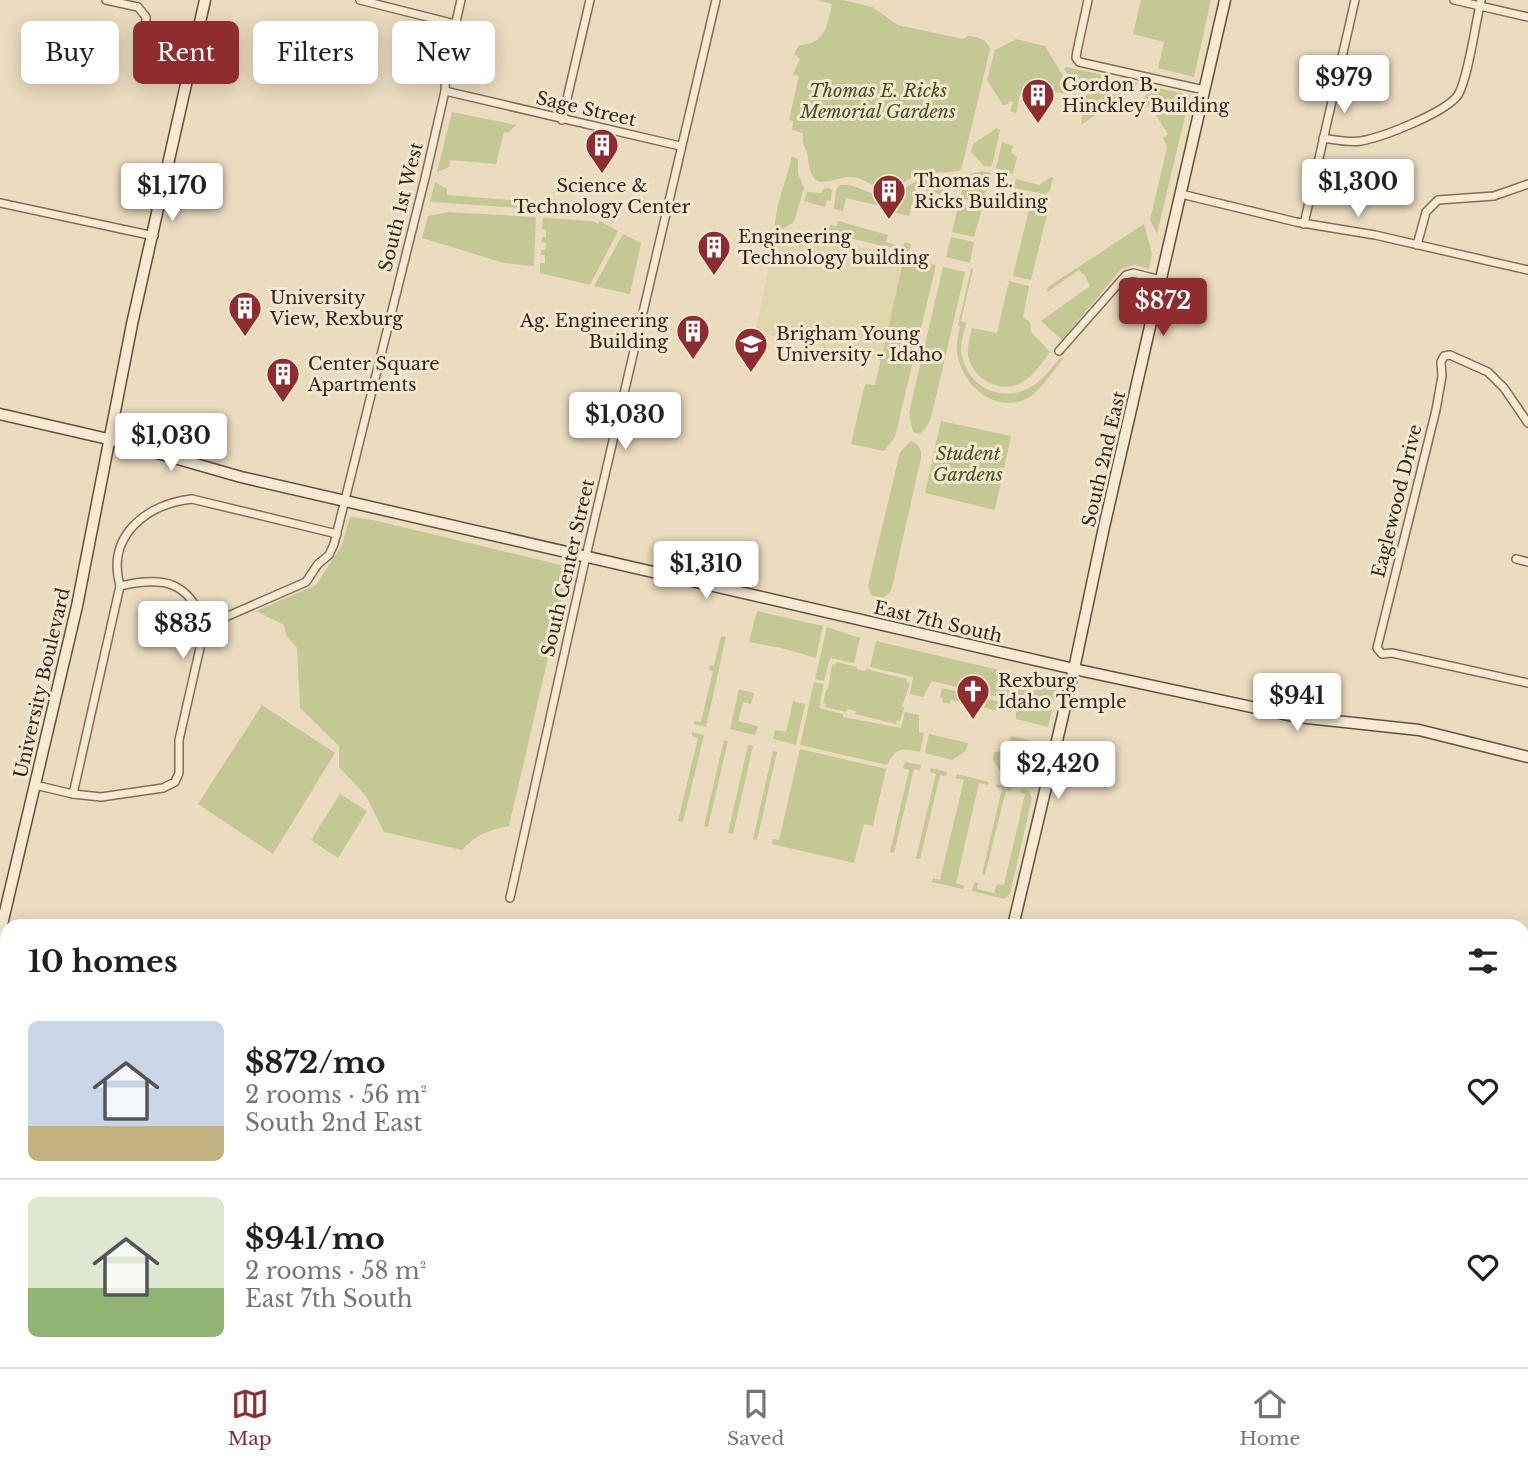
<!DOCTYPE html>
<meta charset="utf-8">
<style>
:root{--surface:#fff;--page:#f2f2f2;--text:#202124;--muted:#757577;--line:#e0e0e0;--accent:#8e2c30}
body{margin:0;font-family:"Libre Baskerville",serif;background:var(--page);color:var(--text);height:100vh;display:flex;flex-direction:column;font-size:26px;white-space:nowrap}
*{box-sizing:border-box;margin:0}
p{font-size:23px;color:var(--muted)}
.icon{flex:none;width:38px;height:38px;fill:none;stroke:currentColor;stroke-width:2;stroke-linecap:round;stroke-linejoin:round}
.map{position:relative;flex:1;overflow:hidden}
.drawer{position:absolute;left:0px;top:919px;width:1530px;height:450px;display:flex;flex-direction:column;background:var(--surface);border-radius:21px 21px 0 0;box-shadow:0 4px 18px #0003}
.drawer>*{flex:none}
.banner{position:absolute;left:21px;top:21px;width:700px;height:63px;display:flex;gap:14px}
.price{position:absolute;translate:-50% -60px;padding:0 16px;border-radius:7px;background:#fff;color:#222;font-size:23px;line-height:46px;filter:drop-shadow(0 2px 4px #0008)}
.price::after{content:'';position:absolute;left:50%;top:42px;width:21px;height:16px;margin-left:-10px;background:inherit;clip-path:polygon(0 0,100% 0,50% 100%)}
.price.active{background:var(--accent);color:#fff}
ul{padding:0;list-style:none}
li{display:flex;align-items:center;gap:21px;height:175px;padding:0 28px}
li+li{border-top:2px solid var(--line)}
li span{display:grid;place-items:center;flex:none;width:196px;height:140px;border-radius:10px;color:#555}
li>.icon{margin-inline-start:auto}
span .icon{width:84px;height:84px;fill:#fffc;stroke-width:1}
li b{font-size:30px}
h2{display:flex;justify-content:space-between;align-items:center;height:84px;padding:0 28px;font-size:30px}
.pill{padding:0 24px;border-radius:10px;background:var(--surface);box-shadow:0 4px 18px #0003;font-size:24px;line-height:63px}
.pill.active{background:var(--accent);color:#fff}
.tab-bar{display:flex;justify-content:space-around;align-items:center;height:98px;border-top:2px solid var(--line);background:var(--surface);font-size:19px;color:var(--muted)}
.tab-bar a{display:grid;justify-items:center;gap:4px}
.tab-bar .active{color:var(--accent)}
.map>svg:first-child{display:block}
</style>
<div class="map">
<svg width="1528" height="1367" viewBox="0 0 1528 1367">
<rect width="100%" height="100%" fill="#ebdcbf"/>
<!-- farmland -->
<path fill="#e0d6ad" d="M794 231 904 258 880 360 755 332 773 248 778 238Z"/>
<!-- green -->
<g fill="#c4c894">
<path d="M817 0H843L872 7 898 25 963 39 968 36C978 37 987 39 990 49L962 167 959 171C946 173 933 172 921 174 908 177 900 189 886 189 873 189 864 177 851 177 827 178 812 195 808 158 807 148 801 144 803 133L792 130 793 121 789 120 799 76 793 74 800 59 794 54 799 45C825 45 828 24 832 4Z"/>
<path d="M1141 0H1211L1194 77 1158 68 1164 42 1133 34Z"/>
<path d="M1016 39 1045 46 1072 91 1070 94 1053 92 1054 87 1041 84 1039 89 1031 87 1030 90H1026L1024 95 1020 94 1016 113 1010 111 1013 102 1009 101 1008 104 1003 105 987 80 995 50Z"/>
<path d="M1066 67 1108 76 1080 93 1064 69Z"/>
<path d="M1114 78 1138 83 1126 94 1081 125 1086 96Z"/>
<path d="M1149 86 1190 95 1157 234 1150 220 1167 147 1163 138 1168 134 1149 105 1141 108Z"/>
<path d="M452 112 516 125 508 133 504 132 496 164 450 160 449 167 437 172Z"/>
<path d="M997 128 1000 130 992 165 990 167 984 166 971 152 973 144Z"/>
<path d="M1002 142 1013 146 1011 152 1017 157 1013 174 996 168Z"/>
<path d="M792 156 798 159V173L804 188 794 222 774 234C775 206 786 182 792 156Z"/>
<path d="M982 171 991 173 983 203 960 198 966 175Z"/>
<path d="M1051 177H1053L1050 191 1045 194 1014 188 1016 179 1039 185Z"/>
<path d="M928 180 941 187 948 197H939V194L916 188 909 216 892 212 893 209 846 198 843 211 834 209 836 190 840 185C857 183 868 196 885 195 902 194 909 180 928 180Z"/>
<path d="M435 182 447 189V195L536 202V209L430 202Z"/>
<path d="M829 188 832 190 831 201 827 200 825 207 804 201 807 192 821 193 823 189Z"/>
<path d="M1031 201 1049 206 1031 280 1013 276Z"/>
<path d="M959 203 982 209 974 237 952 232Z"/>
<path d="M448 212 536 217 534 266 504 263 422 238 428 216Z"/>
<path d="M543 218 592 221 598 224 600 221 618 231 590 285 540 273V263H545V255H541V250H545L546 243 541 242 542 237H546V230L542 229Z"/>
<path d="M838 221 888 235 886 242 903 247 905 242 911 244 909 252 828 233 830 225 837 226Z"/>
<path d="M1144 224 1152 254 1149 269 1135 265 1121 269 1062 340 1041 321 1090 286 1084 274H1082L1079 270 1047 292 1048 287Z"/>
<path d="M623 234 641 243 630 294 594 286Z"/>
<path d="M951 237 974 242 970 263 946 257Z"/>
<path d="M904 258 936 265 895 437 884 451 851 444 865 384 875 385Z"/>
<path d="M943 267 965 272 931 418 925 429 919 434 913 432 909 413Z"/>
<path d="M971 269H973L961 321 966 323C964 332 961 341 961 350 964 384 999 404 1029 388 1042 382 1051 368 1060 358H1064C1055 368 1039 393 1028 398 995 415 962 385 957 353 956 344 958 336 960 327L958 325Z"/>
<path d="M1009 281 1029 286 1023 317 1030 322 1031 332 1050 352C1042 363 1032 378 1019 384 997 393 972 378 968 355 967 346 970 336 972 328L997 333Z"/>
<path d="M941 421 1011 436 995 510 925 493Z"/>
<path d="M911 441C919 444 922 449 921 458L891 591 883 598 871 595 868 586 900 452Z"/>
<path d="M352 517 373 520 569 567 509 826C490 829 476 835 462 850L384 832 366 796 339 767V746L300 708 297 648 286 635 284 625 256 611 316 585 342 545 349 519Z"/>
<path d="M757 611 823 626 816 658 781 648 749 642Z"/>
<path d="M827 627 860 638 854 663 830 658 824 681 815 679Z"/>
<path d="M721 636 726 637 706 727 694 724 695 721 701 722 713 671 709 670 710 665 714 666Z"/>
<path d="M876 641 1054 683 1057 688 1048 727 1016 719V710L1013 701 932 681 923 697 910 694 913 677 870 667Z"/>
<path d="M836 662 857 667V669L865 671 866 669 907 679V682L910 683 902 707 904 708 900 721 897 720 896 724 855 714 856 711 847 709 846 712 825 707 826 704 823 703 826 689H828L832 664 835 665Z"/>
<path d="M814 682 824 684 819 708 843 714V717L901 728 905 712 919 715V732L924 733 920 752C900 748 897 747 887 765L800 745Z"/>
<path d="M942 688 1001 702 998 711 951 700 950 704 942 702 943 698 940 697Z"/>
<path d="M739 689 754 693 751 704 743 702 738 721 758 726 755 735 730 729Z"/>
<path d="M793 701 805 704 796 745 773 739 775 730 786 732Z"/>
<path d="M262 705 335 753 273 854 198 804Z"/>
<path d="M692 732 704 735 683 822 678 821 698 738 692 736Z"/>
<path d="M929 734 968 743 966 751 952 760 925 753Z"/>
<path d="M1012 736 1044 744 1037 775 1032 779 1000 771 993 760 994 752 1002 751Z"/>
<path d="M724 740 728 741 708 827 704 826Z"/>
<path d="M748 745 753 746 733 834 728 833Z"/>
<path d="M800 749 886 769 873 826 864 824 854 863 772 844 773 839 779 840Z"/>
<path d="M773 751 777 752 757 840 753 839Z"/>
<path d="M905 762 921 765 920 770 914 769 894 853 890 852 909 770 903 768Z"/>
<path d="M931 768 947 772 946 776 940 775 920 859 916 858 936 774 930 772Z"/>
<path d="M957 774 989 782 988 785 979 783 956 883 964 886 963 889 932 882 933 878 940 880 964 780 956 778Z"/>
<path d="M997 784 1011 787V791L1006 790 985 875 982 874 1002 789 996 787Z"/>
<path d="M1021 789 1029 791 1032 798 1010 894 1004 899 972 891 974 882 978 883 977 889 994 893 997 884 1004 885 1025 794 1020 793Z"/>
<path d="M340 794 367 811 338 858 311 840Z"/>
</g>
<g fill="none" stroke-linecap="round" stroke-linejoin="round">
<defs>
<g id="street">
<path d="M106 0 138 7 146 17 145 42 192 53"/>
<path d="M360 0 455 24"/>
<path d="M1088 0 1077 51 1076 58 1079 62 1204 90"/>
<path d="M1454 0 1528 17"/>
<path d="M445 91 680 146"/>
<path d="M562 120 590 0"/>
<path d="M1323 138C1336 140 1349 143 1361 141 1383 137 1445 113 1458 95 1468 79 1476 21 1481 0"/>
<path d="M1181 194 1296 222 1375 235 1528 270"/>
<path d="M0 203 154 236"/>
<path d="M1304 224 1355 0"/>
<path d="M1417 245 1426 212 1438 200 1494 196 1528 184"/>
<path d="M1059 351 1126 275 1133 273 1161 280"/>
<path d="M1528 423 1504 388 1488 372 1450 355 1444 356 1441 362 1442 376 1436 410 1377 648 1382 654 1392 653 1528 683"/>
<path d="M1516 559 1528 562"/>
<path d="M120 586C164 576 189 581 205 626"/>
<path d="M35 785 73 794 101 797 163 788 175 782 179 773V740L205 626 306 582 318 564 329 555 334 544 426 174 445 91 446 66 461 0"/>
<path d="M73 794 120 586C106 535 147 504 192 499L337 534"/>
<path d="M510 898 586 556 716 0"/>
<path d="M522 1367 523 1362"/>
<path d="M624 1367 626 1362"/>
</g>
<g id="secondary">
<path d="M0 414 108 439 241 477 1074 669 1298 717 1419 730 1528 757"/>
<path d="M1013 926 1074 669 1104 527 1225 0"/>
<path d="M0 933 77 606 132 324 205 0"/>
<path d="M853 1367 858 1362"/>
</g>
</defs>
<!-- street casing -->
<use href="#street" stroke="#836d59" stroke-width="10"/>
<!-- secondary casing -->
<use href="#secondary" stroke="#644f3c" stroke-width="13"/>
<!-- street -->
<use href="#street" stroke="#f6ead2" stroke-width="7"/>
<!-- secondary -->
<use href="#secondary" stroke="#f6ead2" stroke-width="10"/>
</g>
<!-- icons -->
<defs>
<symbol id="building-pin" viewBox="-11 -11 22 30"><path d="M0 17L-7.5 6A9.5 9.5 0 1 1 7.5 6Z" fill="#8e2c30" stroke="#f3e7ce"/><path d="M-4-6H4V6H1V3H-1V6H-4ZM-2.5-4.3h1.7v1.8h-1.7ZM.8-4.3h1.7v1.8H.8ZM-2.5-1h1.7V.8h-1.7ZM.8-1h1.7V.8H.8Z" fill="#fff"/></symbol>
<symbol id="university-pin" viewBox="-11 -11 22 30"><path d="M0 17L-7.5 6A9.5 9.5 0 1 1 7.5 6Z" fill="#8e2c30" stroke="#f3e7ce"/><path d="M0-5L7-2L0 1L-7-2ZM-4 1L0 2.5L4 1V4Q0 6-4 4Z" fill="#fff"/></symbol>
<symbol id="church-pin" viewBox="-11 -11 22 30"><path d="M0 17L-7.5 6A9.5 9.5 0 1 1 7.5 6Z" fill="#8e2c30" stroke="#f3e7ce"/><path d="M-1.2-6h2.4v3.5h3.3v2.4h-3.3V6h-2.4V-.1h-3.3v-2.4h3.3Z" fill="#fff"/></symbol>
</defs>
<g fill-rule="evenodd">
<use href="#building-pin" x="1019" y="76" width="38" height="52"/>
<use href="#building-pin" x="583" y="126" width="38" height="52"/>
<use href="#building-pin" x="870" y="172" width="38" height="52"/>
<use href="#building-pin" x="695" y="228" width="38" height="52"/>
<use href="#building-pin" x="226" y="289" width="38" height="52"/>
<use href="#building-pin" x="674" y="312" width="38" height="52"/>
<use href="#university-pin" x="732" y="325" width="38" height="52"/>
<use href="#building-pin" x="264" y="355" width="38" height="52"/>
<use href="#church-pin" x="954" y="672" width="38" height="52"/>
</g>
<g text-anchor="middle" dominant-baseline="central" stroke-width="6" stroke-linejoin="round" paint-order="stroke">
<!-- poi labels -->
<g font-size="18" fill="#33261c" stroke="#f3e7ce" text-anchor="start">
<text x="1062" y="85">Gordon B.<tspan x="1062" dy="21">Hinckley Building</tspan></text>
<text x="914" y="181">Thomas E.<tspan x="914" dy="21">Ricks Building</tspan></text>
<text x="602" y="186" text-anchor="middle">Science &amp;<tspan x="602" dy="21">Technology Center</tspan></text>
<text x="738" y="237">Engineering<tspan x="738" dy="21">Technology building</tspan></text>
<text x="270" y="298">University<tspan x="270" dy="21">View, Rexburg</tspan></text>
<text x="668" y="321" text-anchor="end">Ag. Engineering<tspan x="668" dy="21">Building</tspan></text>
<text x="776" y="334">Brigham Young<tspan x="776" dy="21">University - Idaho</tspan></text>
<text x="308" y="364">Center Square<tspan x="308" dy="21">Apartments</tspan></text>
<text x="998" y="681">Rexburg<tspan x="998" dy="21">Idaho Temple</tspan></text>
</g>
<!-- park labels -->
<g font-size="18" font-style="italic" fill="#454e24" stroke="#f3e7ce">
<text x="878" y="91">Thomas E. Ricks<tspan x="878" dy="21">Memorial Gardens</tspan></text>
<text x="968" y="454">Student<tspan x="968" dy="21">Gardens</tspan></text>
</g>
<!-- street labels -->
<g font-size="18" fill="#33261c" stroke="#f3e7ce">
<text transform="translate(586 109) rotate(13)">Sage Street</text>
<text transform="translate(401 207) rotate(-76)">South 1st West</text>
<text transform="translate(1104 459) rotate(-77)">South 2nd East</text>
<text transform="translate(1397 501) rotate(-76)">Eaglewood Drive</text>
<text transform="translate(568 568) rotate(-77)">South Center Street</text>
<text transform="translate(938 622) rotate(13)">East 7th South</text>
<text transform="translate(42 683) rotate(-77)">University Boulevard</text>
</g>
</g>
</svg>
<b class="price" style="left:1344px;top:115px">$979</b>
<b class="price" style="left:1358px;top:219px">$1,300</b>
<b class="price" style="left:172px;top:223px">$1,170</b>
<b class="price active" style="left:1163px;top:338px">$872</b>
<b class="price" style="left:625px;top:452px">$1,030</b>
<b class="price" style="left:171px;top:473px">$1,030</b>
<b class="price" style="left:706px;top:601px">$1,310</b>
<b class="price" style="left:183px;top:661px">$835</b>
<b class="price" style="left:1297px;top:733px">$941</b>
<b class="price" style="left:1058px;top:801px">$2,420</b>
<div class="banner">
<a class="pill">Buy</a>
<a class="pill active">Rent</a>
<a class="pill">Filters</a>
<a class="pill">New</a>
</div>
<section class="drawer">
<h2>10 homes<svg class="icon" aria-label="filters" viewBox="0 0 24 24"><path d="M4 7h16M4 17h16"/><circle cx="9" cy="7" r="2"/><circle cx="15" cy="17" r="2"/></svg></h2>
<ul>
<li><span style="background:linear-gradient(#c9d6e8 75%,#c2b280 0)"><svg class="icon" aria-label="home" viewBox="0 0 24 24"><path d="M3 11l9-7 9 7M6 9v11h12V9"/></svg></span><div><b>$872/mo</b><p>2 rooms · 56 m²</p><p>South 2nd East</p></div><svg class="icon" aria-label="heart" viewBox="0 0 24 24"><path d="M12 20l-8-8c-3-5 5-10 8-4 3-6 11-1 8 4z"/></svg></li>
<li><span style="background:linear-gradient(#dfe7d0 65%,#8fb573 0)"><svg class="icon" aria-label="home" viewBox="0 0 24 24"><path d="M3 11l9-7 9 7M6 9v11h12V9"/></svg></span><div><b>$941/mo</b><p>2 rooms · 58 m²</p><p>East 7th South</p></div><svg class="icon" aria-label="heart" viewBox="0 0 24 24"><path d="M12 20l-8-8c-3-5 5-10 8-4 3-6 11-1 8 4z"/></svg></li>
</ul>
</section>
</div>
<nav class="tab-bar">
<a class="active"><svg class="icon" aria-label="map" viewBox="0 0 24 24"><path d="M3 6l6-2 6 2 6-2v14l-6 2-6-2-6 2zM9 4v14M15 6v14"/></svg>Map</a>
<a><svg class="icon" aria-label="saved" viewBox="0 0 24 24"><path d="M7 4h10v16l-5-4-5 4z"/></svg>Saved</a>
<a><svg class="icon" aria-label="home" viewBox="0 0 24 24"><path d="M3 11l9-7 9 7M6 9v11h12V9"/></svg>Home</a>
</nav>
